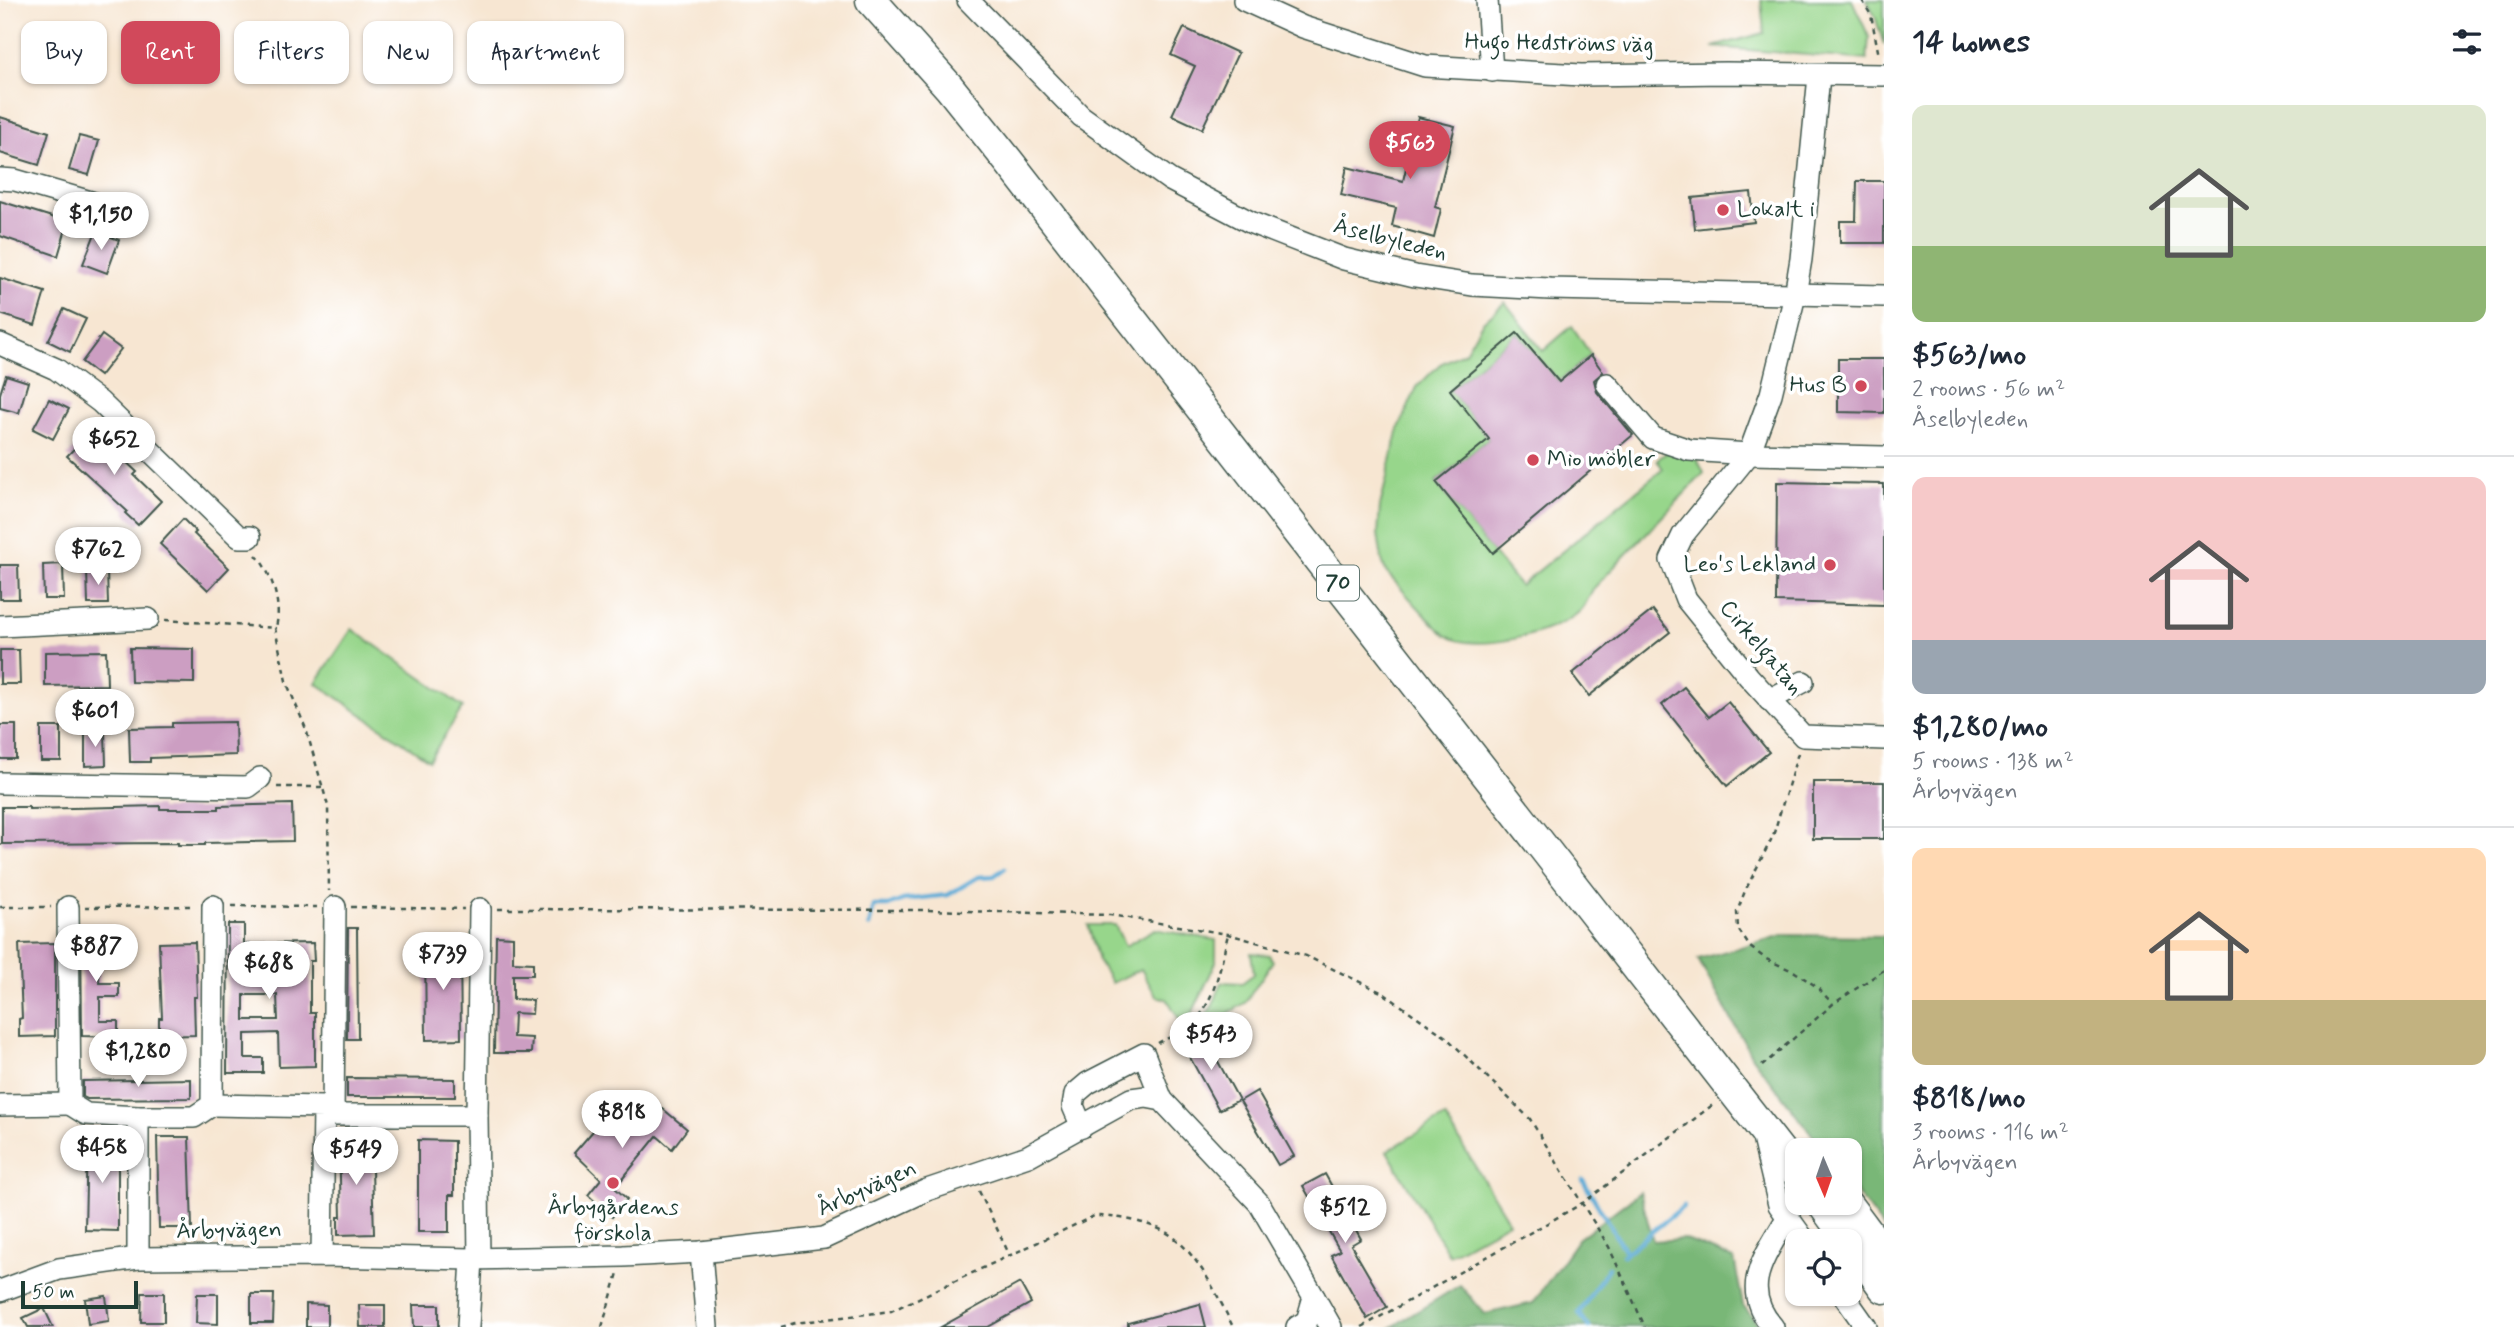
<!DOCTYPE html>
<meta charset="utf-8">
<style>
:root{--surface:#fff;--page:#f2f2f3;--text:#1f2937;--muted:#747a83;--line:#e0e1e3;--accent:#d1495b}
body{margin:0;font-family:Mynerve,sans-serif;background:var(--page);color:var(--text);height:100vh;display:flex;flex-direction:column;font-size:26px;white-space:nowrap}
*{box-sizing:border-box;margin:0}
p{font-size:23px;color:var(--muted)}
.icon{flex:none;width:38px;height:38px;fill:none;stroke:currentColor;stroke-width:2;stroke-linecap:round;stroke-linejoin:round}
.map{position:relative;flex:1;overflow:hidden}
.side{display:flex;flex-direction:column;background:var(--surface);width:630px}
.side>*{flex:none}
.guide{position:absolute;left:21px;top:21px;width:665px;height:63px;display:flex;gap:14px}
.needle{width:46px;rotate:178deg}
.controls{position:absolute;left:1785px;top:1138px;display:grid;gap:14px}
.controls a{display:grid;place-items:center;width:77px;height:77px;border-radius:14px;background:var(--surface);box-shadow:0 2px 5px #0004;font-size:35px}
.scale{position:absolute;left:21px;bottom:18px;width:117px;box-sizing:border-box;padding-left:7px;border:4px solid #1f3d34;border-top:0;font-size:19px;line-height:24px;white-space:nowrap;color:#1f3d34;-webkit-text-stroke:5px #fff;paint-order:stroke}
.price{position:absolute;translate:-50% -60px;padding:0 16px;border-radius:24px;background:#fff;color:#222;font-size:23px;line-height:46px;filter:drop-shadow(0 2px 4px #0008)}
.price::after{content:'';position:absolute;left:50%;top:42px;width:21px;height:16px;margin-left:-10px;background:inherit;clip-path:polygon(0 0,100% 0,50% 100%)}
.price.active{background:var(--accent);color:#fff}
ul{padding:0;list-style:none}
li{display:grid;align-content:center;gap:14px;height:371px;padding:0 28px}
li+li{border-top:2px solid var(--line)}
li span{display:grid;place-items:center;height:217px;border-radius:14px;color:#555}
li>.icon{margin-inline-start:auto}
span .icon{width:126px;height:126px;fill:#fffc;stroke-width:1}
li b{font-size:30px}
h2{display:flex;justify-content:space-between;align-items:center;height:84px;padding:0 28px;font-size:30px}
.tag{padding:0 24px;border-radius:14px;background:var(--surface);box-shadow:0 2px 5px #0004;font-size:24px;line-height:63px}
.tag.active{background:var(--accent);color:#fff}
main{display:flex;flex:1;min-height:0}
.map>svg:first-child{display:block}
</style>
<main>
<div class="map">
<svg width="1884" height="1327" viewBox="0 0 1884 1327">
<rect width="100%" height="100%" fill="#fff"/>
<filter id="ink" filterUnits="userSpaceOnUse"><feTurbulence type="fractalNoise" baseFrequency=".0143" numOctaves="2"/><feDisplacementMap in="SourceGraphic" scale="14" xChannelSelector="R" yChannelSelector="G"/><feConvolveMatrix kernelMatrix="1 2 1 2 8 2 1 2 1" color-interpolation-filters="sRGB"/></filter>
<filter id="wash" filterUnits="userSpaceOnUse"><feTurbulence type="fractalNoise" baseFrequency=".00686" numOctaves="4" result="noise"/><feDisplacementMap in="SourceGraphic" scale="28" xChannelSelector="R" yChannelSelector="G"/><feGaussianBlur stdDeviation="1.57" result="paint"/><feColorMatrix in="noise" values="0 0 0 0 0 0 0 0 0 0 0 0 0 0 0 0 0 1.4 0 .05"/><feComposite in="paint" operator="in"/></filter>
<g filter="url(#wash)">
<rect width="100%" height="100%" fill="#f7e6d2"/>
<!-- green -->
<g fill="#97d68b" stroke="#5b8a60" stroke-width="2">
<path d="M1761 0H1852L1869 37 1867 60 1713 47 1764 33Z"/>
<path d="M1867 0H1884V45L1875 16Z"/>
<path d="M1505 302 1543 351 1572 326 1591 355 1559 382 1517 333 1450 390 1489 439 1436 482 1520 586 1663 469 1657 460 1671 449 1697 459 1704 473 1593 589C1589 596 1585 607 1579 612 1556 633 1473 655 1446 635 1428 621 1403 590 1386 572L1382 560 1378 534 1380 506 1399 428 1417 387 1440 364 1465 352 1482 323Z"/>
<path d="M352 629 463 707 429 760 316 683Z"/>
<path d="M1088 925H1115L1125 946 1155 929 1216 940V962L1192 1014 1181 1022 1167 999 1156 996 1141 969 1112 983 1098 961Z"/>
<path d="M1251 953 1269 955 1273 961 1245 1003 1212 1023 1201 1022 1213 1005 1222 982 1242 983 1254 974Z"/>
<path d="M1445 1117 1509 1222 1449 1255 1387 1151Z"/>
</g>
<!-- forest -->
<g fill="#79b777" stroke="#4c7a56" stroke-width="2">
<path d="M1783 935 1884 936V1229L1850 1184V1150H1824L1752 1057 1698 959Z"/>
<path d="M1640 1192 1653 1241 1684 1239 1734 1259 1743 1305 1760 1327H1392L1460 1285 1485 1314 1533 1303 1578 1239Z"/>
</g>
<g fill="none" stroke-linecap="round" stroke-linejoin="round">
<!-- stream -->
<g stroke="#5cabd6" stroke-width="4.5">
<path d="M869 926 874 906H888L903 900 948 895 978 877 994 876 1005 868"/>
<path d="M1583 1180 1626 1253"/>
<path d="M1623 1255 1684 1206"/>
<path d="M1589 1327 1579 1313 1608 1268"/>
</g>
</g>
<g id="blocks">
<!-- building -->
<g fill="#cc9ec2" fill-rule="evenodd">
<path d="M1184 28 1238 53 1202 129 1172 115 1195 66 1171 55Z"/>
<path d="M0 117 49 132 39 165 0 153Z"/>
<path d="M1418 117 1455 126 1435 207 1441 209 1434 238 1392 226 1396 208 1341 195 1347 167 1403 181Z"/>
<path d="M79 136 99 141 89 175 69 170Z"/>
<path d="M1857 181H1884V243H1840V221H1856Z"/>
<path d="M1751 192 1754 222 1695 229 1692 198Z"/>
<path d="M0 201 68 222 58 256 0 236Z"/>
<path d="M96 231 119 240 107 273 83 264Z"/>
<path d="M0 278 45 292 35 325 0 314Z"/>
<path d="M64 309 86 319 70 352 48 341Z"/>
<path d="M1517 333 1559 382 1591 355 1603 372 1594 380 1597 392 1633 435 1493 553 1436 482 1489 439 1450 390Z"/>
<path d="M102 335 121 349 100 376 82 362Z"/>
<path d="M1838 359H1884V413L1838 412Z"/>
<path d="M6 375 28 382 19 413 0 408V394Z"/>
<path d="M49 399 69 409 53 439 33 429Z"/>
<path d="M92 430 137 472 134 475 161 501 138 525 125 513 127 511 67 456Z"/>
<path d="M1777 482 1884 484V605L1776 602Z"/>
<path d="M183 519 196 532 194 534 229 568 208 590 160 544Z"/>
<path d="M63 564 64 599H44L43 565Z"/>
<path d="M0 565H18L19 599H0Z"/>
<path d="M87 570H107L108 604H88Z"/>
<path d="M1653 610 1670 632 1589 696 1572 674Z"/>
<path d="M130 648 194 649V683L131 682Z"/>
<path d="M0 650H19L20 684H0Z"/>
<path d="M106 651 107 685 45 686V652Z"/>
<path d="M1684 687 1709 717 1728 702 1769 752 1727 786 1662 705Z"/>
<path d="M235 722 236 755 150 758V762H130L129 728 172 727V723Z"/>
<rect x="0" y="725" width="16" height="34"/>
<rect x="41" y="727" width="20" height="34"/>
<path d="M105 731 106 765 85 766V732Z"/>
<rect x="1813" y="782" width="71" height="57"/>
<path d="M292 804 293 841 205 843V845H178V843L2 844V807H29V809L160 806V809H219V806Z"/>
<path d="M228 924H244V944L313 943 314 961H310V1013H315V1066L279 1067 278 1033 245 1034V1058H263V1073H227ZM244 995H277L278 1020H244Z"/>
<path d="M81 926H99V947H120V959H100L99 983H119V997H100V1021H118V1037L82 1036Z"/>
<path d="M348 928H357L358 1039H347Z"/>
<path d="M496 936 513 937V962L533 963V975H513V999L533 1000 532 1014 514 1013 513 1037 532 1038 531 1053H494Z"/>
<path d="M195 942 197 997H194L195 1035 159 1036V1018H162L159 943Z"/>
<path d="M55 943V1036L19 1037V1019L22 1018 19 944Z"/>
<path d="M460 943 461 1039 426 1040 425 944Z"/>
<path d="M1203 1034 1239 1100 1219 1110 1183 1045Z"/>
<path d="M347 1078 455 1079V1097H347Z"/>
<path d="M191 1079V1098L87 1099 83 1097V1081Z"/>
<path d="M1257 1091 1294 1156 1278 1165 1240 1101Z"/>
<path d="M618 1102 647 1127 663 1109 687 1129 672 1149 657 1136 615 1188 627 1199 612 1217 588 1195 601 1179 574 1153Z"/>
<path d="M157 1137H189L192 1228H159Z"/>
<path d="M87 1138H118V1231L85 1230Z"/>
<path d="M371 1138 374 1234 338 1235V1217H341L339 1139Z"/>
<path d="M418 1140 454 1141V1195H449V1232H418Z"/>
<path d="M1325 1174 1361 1239 1351 1245 1387 1307 1367 1319 1331 1255 1340 1251 1303 1186Z"/>
<path d="M1020 1283 1031 1303 988 1327H941Z"/>
<path d="M142 1293H164V1322H141Z"/>
<path d="M197 1294H218V1324L196 1323Z"/>
<path d="M251 1294H274L273 1323H251Z"/>
<path d="M106 1296 109 1321 88 1324 85 1299Z"/>
<path d="M306 1304 327 1305V1327H306Z"/>
<path d="M1200 1304 1206 1327H1128V1323Z"/>
<path d="M359 1305H385V1327H360Z"/>
<path d="M413 1305H439V1327H414Z"/>
<path d="M44 1308 53 1327H28L23 1318Z"/>
</g>
</g>
</g>
<g filter="url(#ink)">
<use href="#blocks" fill-opacity="0" stroke="#3f564c" stroke-width="2"/>
<g fill="none" stroke-linecap="round" stroke-linejoin="round">
<defs>
<g id="minor">
<path d="M968 0 1081 116 1170 180 1252 223 1344 259 1415 276 1472 285 1550 289 1884 296"/>
<path d="M1244 0 1303 27 1425 66 1581 75 1726 73 1884 75"/>
<path d="M1487 0 1492 71"/>
<path d="M1819 76 1801 259 1795 295 1771 394 1749 454 1683 535 1671 560 1686 599 1749 677 1803 736 1884 739"/>
<path d="M0 179 15 180 122 211"/>
<path d="M0 344 56 369 100 402 239 537H250"/>
<path d="M1607 384 1653 438 1689 450 1749 454 1884 457"/>
<path d="M0 626 148 619"/>
<path d="M1769 700 1803 682"/>
<path d="M0 783 248 787 260 778"/>
<path d="M68 907 70 1104 86 1114 138 1117H194L212 1105 213 906"/>
<path d="M335 907 333 1115H477"/>
<path d="M0 1105 70 1104"/>
<path d="M212 1105 324 1107 322 1256"/>
<path d="M1082 1127 1073 1106 1075 1094 1088 1083 1144 1054 1162 1100"/>
<path d="M1762 1134 1779 1205 1805 1241"/>
<path d="M701 1252 707 1327"/>
<path d="M138 1258V1117"/>
<path d="M479 1258 477 1115 480 909"/>
<path d="M0 1291 59 1269 138 1258 322 1256 472 1259 623 1256 701 1252 824 1238 927 1190 1028 1156 1131 1099 1146 1097 1162 1100 1259 1203 1314 1297 1307 1321 1297 1327"/>
<path d="M1842 1293 1866 1327"/>
<path d="M1314 1297 1331 1327"/>
<path d="M468 1327 472 1259"/>
<path d="M1773 1327C1737 1287 1767 1254 1788 1216"/>
</g>
<g id="highway">
<path d="M871 0 949 87 1009 162 1797 1173"/>
<path d="M1821 1202 1849 1241"/>
<path d="M1845 1202 1884 1254"/>
<path d="M1850 1241 1884 1288"/>
</g>
</defs>
<!-- minor casing -->
<use href="#minor" stroke="#3f564c" stroke-width="24"/>
<!-- highway casing -->
<use href="#highway" stroke="#3f564c" stroke-width="33"/>
<!-- path -->
<g stroke="#3f564c" stroke-width="2.5" stroke-dasharray="5 5" stroke-linecap="butt">
<path d="M1862 0 1871 15 1879 56"/>
<path d="M256 555C272 573 282 604 276 627"/>
<path d="M165 620 275 628 286 681 306 729 328 806 329 891"/>
<path d="M1798 753 1773 836 1745 891 1737 912 1738 929 1750 947 1766 959 1795 972 1817 987 1833 1004"/>
<path d="M277 787H322"/>
<path d="M232 906 317 907"/>
<path d="M0 907H51"/>
<path d="M85 907 194 906"/>
<path d="M351 907 464 909"/>
<path d="M498 909 927 910 1110 915 1228 934 1306 956 1383 993 1446 1037 1530 1119 1609 1247 1645 1327"/>
<path d="M1158 1043C1168 1037 1184 1033 1192 1025 1215 1002 1221 964 1228 934"/>
<path d="M1762 1066 1833 1004 1884 970"/>
<path d="M979 1191 1010 1256"/>
<path d="M602 1327 618 1273"/>
<path d="M781 1327 795 1323 891 1311 1094 1216C1119 1216 1158 1223 1177 1240 1202 1262 1219 1298 1233 1327"/>
<path d="M1362 1327 1583 1203 1714 1104"/>
</g>
<!-- minor -->
<use href="#minor" stroke="#fff" stroke-width="21"/>
<!-- highway -->
<use href="#highway" stroke="#fff" stroke-width="30"/>
</g>
</g>
<!-- markers -->
<g fill="#d1495b" stroke="#fff" stroke-width="2.5">
<circle cx="1723" cy="210" r="7"/>
<circle cx="1861" cy="386" r="7"/>
<circle cx="1533" cy="460" r="7"/>
<circle cx="1830" cy="565" r="7"/>
<circle cx="613" cy="1183" r="7"/>
</g>
<g text-anchor="middle" dominant-baseline="central" stroke-width="7" stroke-linejoin="round" paint-order="stroke">
<!-- shield labels -->
<rect fill="#fff" stroke="#627771" stroke-width="2" x="1317" y="565.5" width="42" height="35" rx="5"/>
<g font-size="21" font-weight="bold" fill="#1f3d34">
<text x="1338" y="583">70</text>
</g>
<!-- street labels -->
<g font-size="23" fill="#1f3d34" stroke="#fff">
<text transform="translate(1559 44) rotate(1)">Hugo Hedströms väg</text>
<text transform="translate(1390 240) rotate(14)">Åselbyleden</text>
<text transform="translate(1761 648) rotate(50)">Cirkelgatan</text>
<text transform="translate(867 1189) rotate(-24)">Årbyvägen</text>
<text transform="translate(229 1231) rotate(-1)">Årbyvägen</text>
</g>
<!-- poi labels -->
<g font-size="23" fill="#1f3d34" stroke="#fff" text-anchor="start">
<text x="1737" y="210">Lokalt i</text>
<text x="1847" y="386" text-anchor="end">Hus B</text>
<text x="1547" y="460">Mio möbler</text>
<text x="1816" y="565" text-anchor="end">Leo's Lekland</text>
<text x="613" y="1208" text-anchor="middle">Årbygårdens<tspan x="613" dy="26">förskola</tspan></text>
</g>
</g>
</svg>
<div class="controls">
<a><svg class="needle" viewBox="-14 -14 28 28"><path d="M0-13l5 13h-10z" fill="#e53935"/><path d="M0 13l5-13h-10z" fill="#747a83"/></svg></a>
<a><svg class="icon" aria-label="locate" viewBox="0 0 24 24"><circle cx="12" cy="12" r="6"/><path d="M12 2v4M12 18v4M2 12h4M18 12h4"/></svg></a>
</div>
<div class="scale">50 m</div>
<b class="price active" style="left:1410px;top:181px">$563</b>
<b class="price" style="left:101px;top:252px">$1,150</b>
<b class="price" style="left:114px;top:477px">$652</b>
<b class="price" style="left:98px;top:587px">$762</b>
<b class="price" style="left:95px;top:749px">$601</b>
<b class="price" style="left:96px;top:984px">$887</b>
<b class="price" style="left:443px;top:992px">$739</b>
<b class="price" style="left:269px;top:1001px">$688</b>
<b class="price" style="left:1211px;top:1072px">$543</b>
<b class="price" style="left:138px;top:1089px">$1,280</b>
<b class="price" style="left:622px;top:1150px">$818</b>
<b class="price" style="left:102px;top:1185px">$458</b>
<b class="price" style="left:356px;top:1187px">$549</b>
<b class="price" style="left:1345px;top:1245px">$512</b>
<div class="guide">
<a class="tag">Buy</a>
<a class="tag active">Rent</a>
<a class="tag">Filters</a>
<a class="tag">New</a>
<a class="tag">Apartment</a>
</div>
</div>
<section class="side">
<h2>14 homes<svg class="icon" aria-label="filters" viewBox="0 0 24 24"><path d="M4 7h16M4 17h16"/><circle cx="9" cy="7" r="2"/><circle cx="15" cy="17" r="2"/></svg></h2>
<ul>
<li><span style="background:linear-gradient(#dfe7d0 65%,#8fb573 0)"><svg class="icon" aria-label="home" viewBox="0 0 24 24"><path d="M3 11l9-7 9 7M6 9v11h12V9"/></svg></span><div><b>$563/mo</b><p>2 rooms · 56 m²</p><p>Åselbyleden</p></div></li>
<li><span style="background:linear-gradient(#f6c9c9 75%,#9aa5b1 0)"><svg class="icon" aria-label="home" viewBox="0 0 24 24"><path d="M3 11l9-7 9 7M6 9v11h12V9"/></svg></span><div><b>$1,280/mo</b><p>5 rooms · 138 m²</p><p>Årbyvägen</p></div></li>
<li><span style="background:linear-gradient(#ffd9b3 70%,#c2b280 0)"><svg class="icon" aria-label="home" viewBox="0 0 24 24"><path d="M3 11l9-7 9 7M6 9v11h12V9"/></svg></span><div><b>$818/mo</b><p>3 rooms · 116 m²</p><p>Årbyvägen</p></div></li>
</ul>
</section>
</main>
